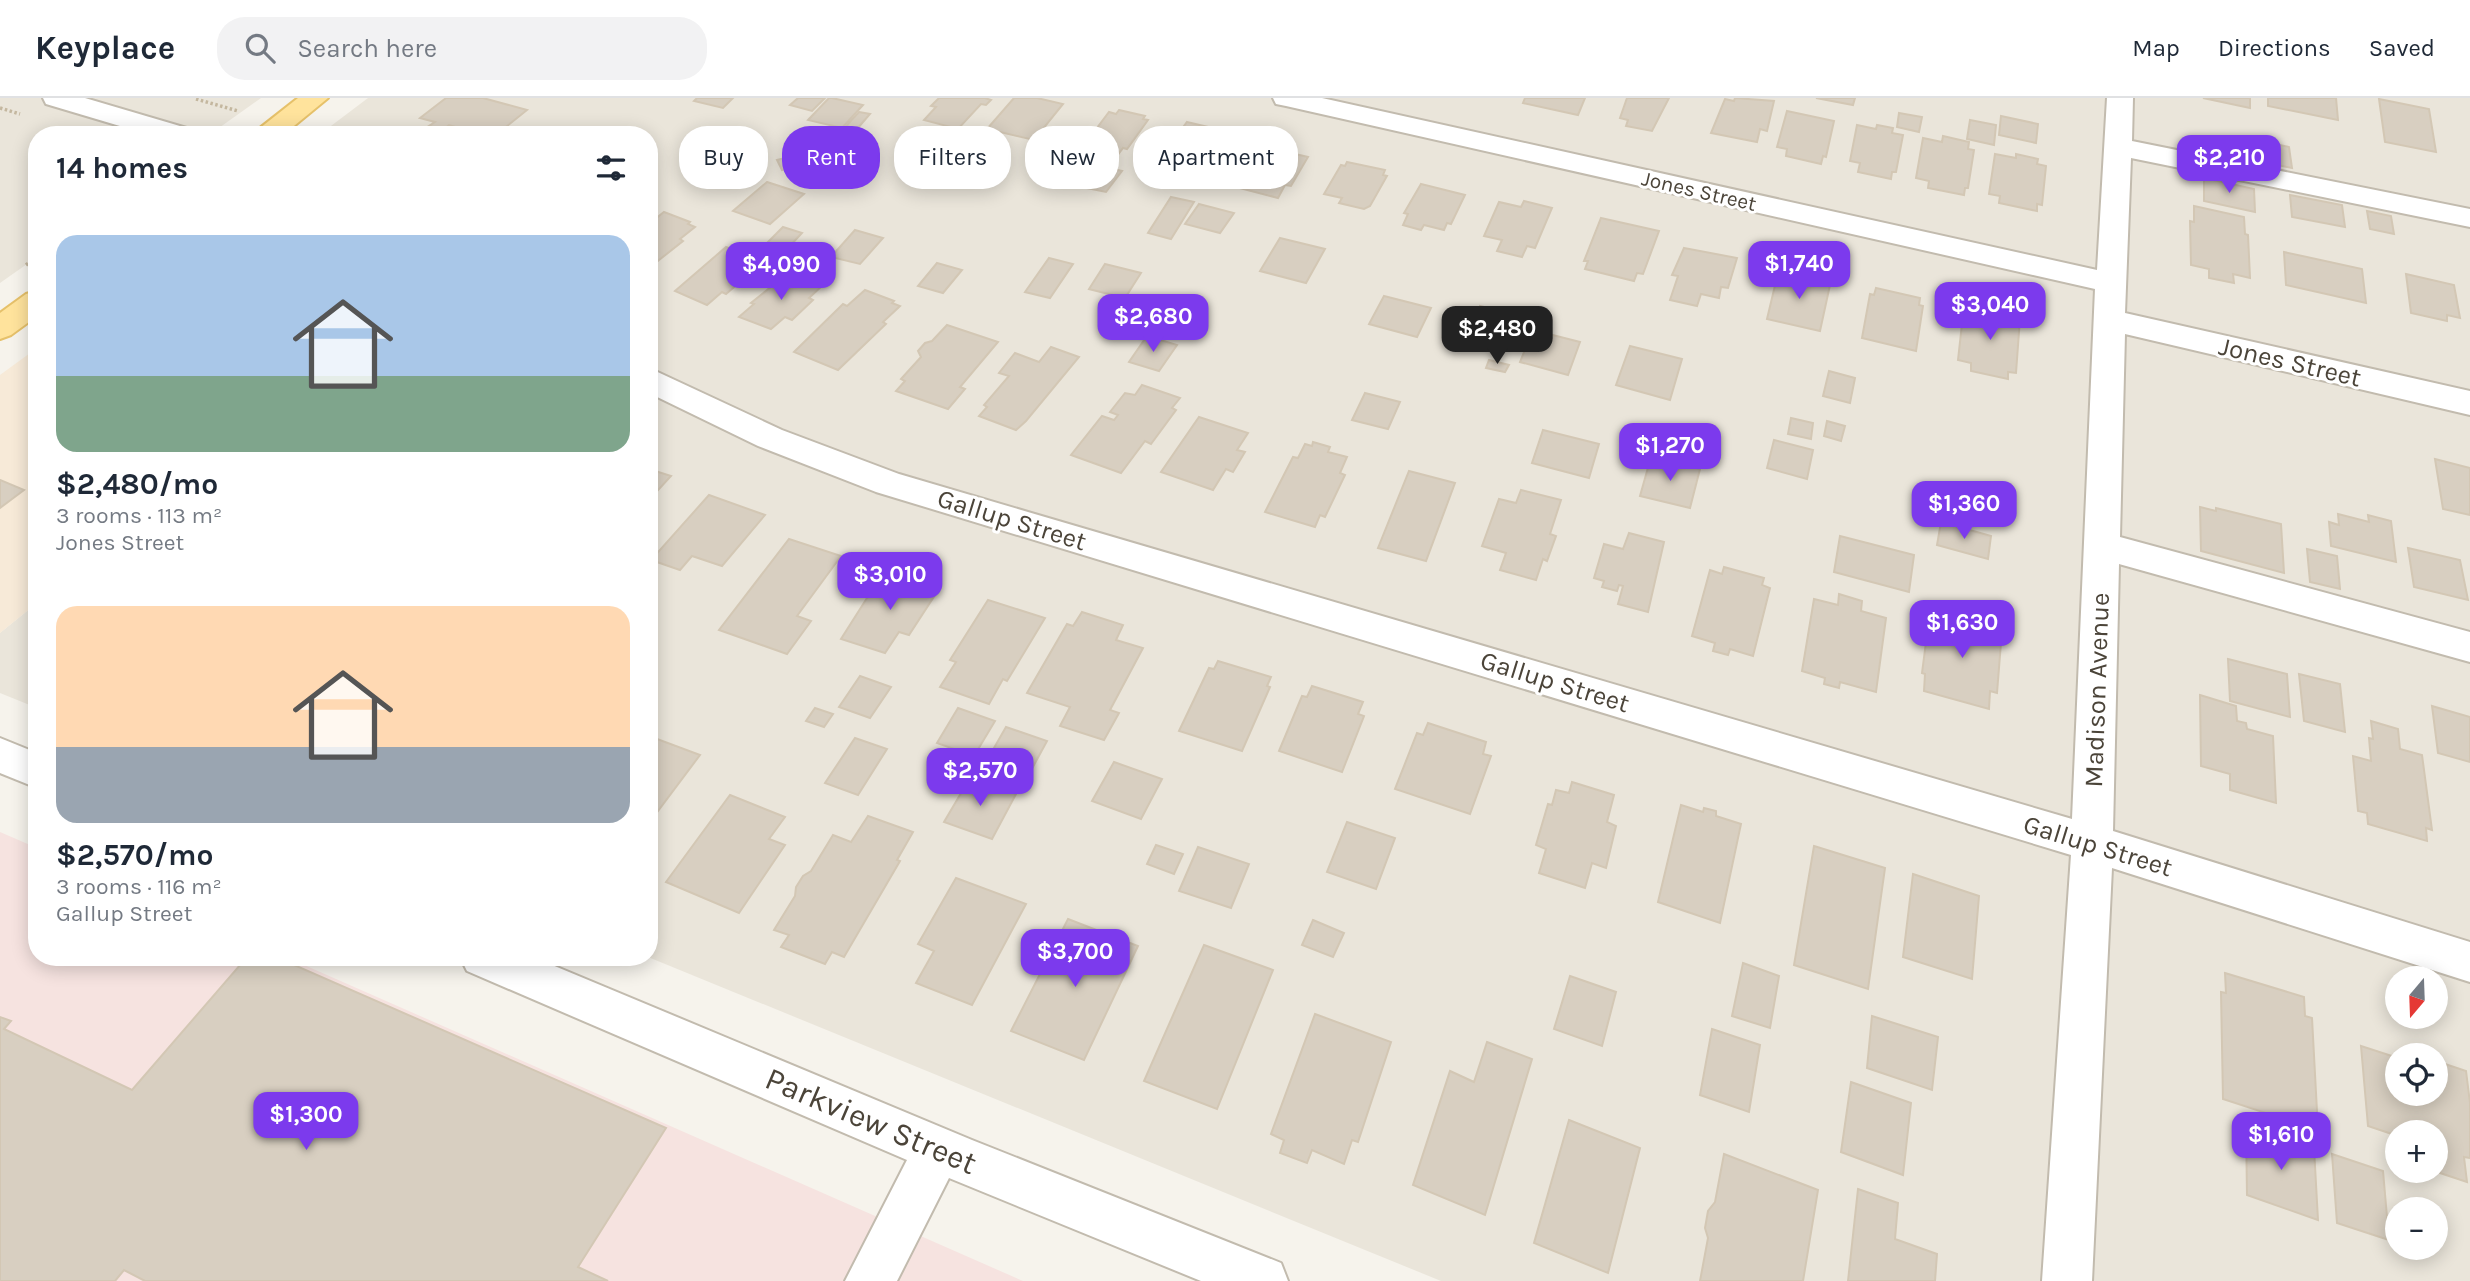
<!DOCTYPE html>
<meta charset="utf-8">
<style>
:root{--surface:#fff;--page:#f2f2f3;--text:#1f2937;--muted:#747a83;--line:#e0e1e3;--accent:#7c3aed}
body{margin:0;font-family:Karla,sans-serif;background:var(--page);color:var(--text);height:100vh;display:flex;flex-direction:column;font-size:26px;white-space:nowrap}
*{box-sizing:border-box;margin:0}
p{font-size:23px;color:var(--muted)}
.icon{flex:none;width:38px;height:38px;fill:none;stroke:currentColor;stroke-width:2;stroke-linecap:round;stroke-linejoin:round}
.map{position:relative;flex:1;overflow:hidden}
.details{position:absolute;left:28px;top:28px;width:630px;height:840px;display:flex;flex-direction:column;background:var(--surface);border-radius:28px;box-shadow:0 4px 18px #0003}
.details>*{flex:none}
.top-card{position:absolute;left:679px;top:28px;width:665px;height:63px;display:flex;gap:14px}
.needle{width:46px;rotate:199deg}
.tools{position:absolute;left:2385px;top:868px;display:grid;gap:14px}
.tools a{display:grid;place-items:center;width:63px;height:63px;border-radius:50%;background:var(--surface);box-shadow:0 4px 18px #0003;font-size:35px}
.price{position:absolute;translate:-50% -60px;padding:0 16px;border-radius:14px;background:var(--accent);color:#fff;font-size:23px;line-height:46px;filter:drop-shadow(0 2px 4px #0008)}
.price::after{content:'';position:absolute;left:50%;top:42px;width:21px;height:16px;margin-left:-10px;background:inherit;clip-path:polygon(0 0,100% 0,50% 100%)}
.price.active{background:#222;color:#fff}
ul{padding:0;list-style:none}
li{display:grid;align-content:center;gap:14px;height:371px;padding:0 28px}
li span{display:grid;place-items:center;height:217px;border-radius:21px;color:#555}
li>.icon{margin-inline-start:auto}
span .icon{width:126px;height:126px;fill:#fffc;stroke-width:1}
li b{font-size:30px}
h2{display:flex;justify-content:space-between;align-items:center;height:84px;padding:0 28px;font-size:30px}
.tag{padding:0 24px;border-radius:28px;background:var(--surface);box-shadow:0 4px 18px #0003;font-size:24px;line-height:63px}
.tag.active{background:var(--accent);color:#fff}
header{display:flex;align-items:center;gap:42px;box-sizing:border-box;height:98px;padding:0 35px;background:var(--surface);border-bottom:2px solid var(--line)}
header strong{font-size:33px}
nav{display:flex;gap:38px;margin-inline-start:auto;font-size:24px}
.search{width:490px;height:63px;background:var(--page);display:flex;align-items:center;gap:18px;box-sizing:border-box;padding:0 24px;border-radius:28px;color:var(--muted);font-size:26px}
.map>svg:first-child{display:block}
</style>
<header>
<strong>Keyplace</strong>
<div class="search"><svg class="icon" aria-label="search" viewBox="0 0 24 24"><circle cx="10" cy="10" r="6"/><path d="M15 15l6 6"/></svg>Search here</div>
<nav><a>Map</a><a>Directions</a><a>Saved</a></nav>
</header>
<div class="map">
<svg width="2470" height="1183" viewBox="0 0 2470 1183">
<rect width="100%" height="100%" fill="#f6f3ec"/>
<!-- residential -->
<g fill="#eae5da" fill-rule="evenodd">
<path d="M0 0H261L209 37H37V159L0 185Z"/>
<path d="M368 0H2470V1183H1441L648 859 649 37H319ZM2398 880H2436V919H2398ZM2398 957H2436V996H2398ZM2398 1034H2436V1073H2398ZM2398 1111H2436V1150H2398Z"/>
<path d="M37 505V610L0 595V535Z"/>
</g>
<!-- commercial -->
<path fill="#f7ead8" d="M37 250V505L0 535V277Z"/>
<!-- medical -->
<path fill="#f6e3e0" d="M0 734 37 750V859H286L1023 1183H0Z"/>
<!-- building -->
<g fill="#d8cfc1" stroke="#d3c7b4" stroke-width="2">
<path d="M446 0H483L527 12 496 37H482L449 27 443 32 429 28 435 24 420 20Z"/>
<path d="M697 0H733L723 10 694 3Z"/>
<path d="M798 0H825L812 13 790 7Z"/>
<path d="M829 0H832L863 7 842 30 808 22Z"/>
<path d="M939 0H985L991 2 986 7 981 6 958 31 924 22 936 9 931 8Z"/>
<path d="M1014 0H1037L1063 6 1034 42 987 31Z"/>
<path d="M1525 0H1585L1578 17 1523 5Z"/>
<path d="M1627 0H1669L1652 33 1626 28 1628 22 1620 20Z"/>
<path d="M1735 0 1774 3 1767 33 1760 31 1757 44 1711 35 1725 1 1734 3Z"/>
<path d="M1816 0H1855L1853 7Z"/>
<path d="M2203 0H2250V10Z"/>
<path d="M2268 0H2336L2338 22 2268 8Z"/>
<path d="M2379 1 2429 11 2436 54 2385 44Z"/>
<path d="M1119 12 1145 18 1143 21 1148 22 1127 51 1123 50 1114 62 1085 55 1094 44 1088 42 1109 14 1116 16Z"/>
<path d="M1787 13 1834 23 1826 59 1823 58 1821 66 1786 58 1787 51 1777 49Z"/>
<path d="M859 14 870 16 857 31 846 28Z"/>
<path d="M1899 15 1922 19 1919 34 1897 29Z"/>
<path d="M2001 18 2038 26 2036 45 1999 37Z"/>
<path d="M1970 22 1996 27 1994 47 1967 41Z"/>
<path d="M1187 24 1229 34 1200 77 1179 72 1185 63 1163 57Z"/>
<path d="M1857 27 1876 31 1877 27 1893 30 1892 35 1903 37 1896 74H1892L1891 81 1858 74 1860 65 1850 63Z"/>
<path d="M1943 38 1969 44 1968 51 1974 52 1968 90H1965L1964 97 1928 90 1929 83 1916 80 1923 40 1942 44Z"/>
<path d="M2266 44 2289 49 2292 70 2268 65Z"/>
<path d="M2233 47 2245 49 2246 59 2233 56Z"/>
<path d="M1264 49 1308 59 1291 88 1285 87 1278 100 1240 90Z"/>
<path d="M1995 56 2016 60V56L2038 61 2037 66 2046 68 2042 107 2037 106V113L1999 105 2000 98 1989 96Z"/>
<path d="M790 59 794 69 782 72 777 62Z"/>
<path d="M1347 64 1385 72 1383 77 1387 78 1370 108 1364 111 1339 105 1342 100 1324 96 1341 67 1345 68Z"/>
<path d="M1103 69 1122 73 1106 94 1087 90Z"/>
<path d="M744 73 758 76 749 85 736 81Z"/>
<path d="M2204 80 2254 91 2255 114 2204 103Z"/>
<path d="M767 84 804 96 770 126 733 113Z"/>
<path d="M1421 86 1465 97 1451 126 1447 125 1444 132 1424 127 1421 132 1403 127 1408 116 1404 115Z"/>
<path d="M2290 97 2342 107 2345 129 2292 119Z"/>
<path d="M1171 99 1194 104 1171 141 1148 135Z"/>
<path d="M1524 103 1552 110 1535 150 1527 148 1522 159 1497 153 1502 142 1484 138 1499 104 1521 109Z"/>
<path d="M1199 106 1234 115 1220 135 1185 126Z"/>
<path d="M2194 108 2244 119 2245 136 2248 137 2250 180 2233 176 2234 185 2209 180V171L2191 167 2190 123 2194 124Z"/>
<path d="M2367 113 2391 118 2394 136 2370 131Z"/>
<path d="M664 114 690 124 688 126 695 129 680 141 683 143 649 170V126Z"/>
<path d="M1601 120 1659 133 1643 176 1637 175 1634 183 1585 171 1588 163H1584Z"/>
<path d="M783 129 802 135 786 152 766 146Z"/>
<path d="M855 132 883 140 860 166 831 159Z"/>
<path d="M1280 140 1325 151 1306 185 1260 173Z"/>
<path d="M726 149 763 164 726 196 722 194 707 207 675 193Z"/>
<path d="M1684 150 1737 160 1728 190 1721 189 1719 200 1701 196 1697 208 1670 202 1678 178 1672 177Z"/>
<path d="M2284 154 2362 171 2366 205 2286 187Z"/>
<path d="M1049 160 1073 166 1050 200 1025 194Z"/>
<path d="M937 165 962 172 943 195 918 188Z"/>
<path d="M1105 166 1141 175 1125 200 1089 191Z"/>
<path d="M1795 172 1813 176 1811 183 1830 187 1820 233 1767 221 1778 175 1793 178Z"/>
<path d="M787 176 822 188 809 200 813 202 792 222 785 219 771 231 739 219 754 206 751 205Z"/>
<path d="M2406 176 2454 187 2460 220 2447 217V223L2411 215Z"/>
<path d="M1876 190 1920 200 1919 207 1923 208 1916 253 1862 240 1870 196 1874 197Z"/>
<path d="M865 192 894 203 892 205 900 208 883 224 886 226 838 272 794 254 843 206 847 208Z"/>
<path d="M1384 198 1431 210 1417 239 1369 226Z"/>
<path d="M1480 208 1528 220 1517 248 1468 237Z"/>
<path d="M1964 208 2020 220 2016 275 2008 274V281L1971 273V265L1958 262Z"/>
<path d="M947 227 998 244 960 289 965 291 948 311 896 293 905 283 901 281 921 259 918 253 925 245 932 243Z"/>
<path d="M1533 232 1580 244 1568 277 1520 264Z"/>
<path d="M1147 238 1177 247 1159 273 1129 264Z"/>
<path d="M1630 248 1682 261 1670 302 1616 287Z"/>
<path d="M1051 249 1079 259 1026 323 1016 332 979 318 987 309 984 307 1009 278 999 275 1015 255 1039 264Z"/>
<path d="M1489 262 1509 267 1505 274 1486 270Z"/>
<path d="M1829 273 1855 280 1850 305 1823 298Z"/>
<path d="M1142 287 1180 300 1172 310 1176 312 1151 346 1145 343 1121 375 1071 357 1102 318 1114 322 1118 317 1110 314 1125 295 1135 297Z"/>
<path d="M1365 295 1400 304 1388 331 1352 322Z"/>
<path d="M1199 319 1248 335 1237 352 1245 354 1233 374 1226 371 1213 392 1161 374Z"/>
<path d="M1791 320 1813 325 1811 341 1788 336Z"/>
<path d="M1827 323 1845 328 1841 343 1824 338Z"/>
<path d="M1543 332 1599 346 1589 380 1532 365Z"/>
<path d="M1774 342 1813 352 1807 381 1767 370Z"/>
<path d="M1313 344 1330 349 1328 354 1347 359 1340 375 1345 377 1325 419 1320 417 1315 429 1265 414 1293 359 1298 360 1305 346 1312 348Z"/>
<path d="M1651 359 1700 371 1690 410 1640 398Z"/>
<path d="M2435 361 2470 370V417L2443 411Z"/>
<path d="M649 371 671 378 649 402Z"/>
<path d="M1409 373 1455 385 1426 463 1378 450Z"/>
<path d="M0 382 24 392 0 410Z"/>
<path d="M1521 392 1561 402 1550 436 1556 438 1547 463 1543 461 1536 482 1500 472 1506 455 1482 448 1499 401 1516 405Z"/>
<path d="M709 397 765 417 722 468 692 458 680 472 651 462Z"/>
<path d="M2200 409 2216 413V410L2281 426 2284 475 2201 453Z"/>
<path d="M2338 416 2369 424 2368 417 2391 423 2396 464 2331 448 2329 424 2339 427Z"/>
<path d="M1941 424 1991 438 1988 461 1937 447Z"/>
<path d="M1629 435 1664 444 1648 514 1618 506 1623 488 1619 487 1617 493 1602 489 1604 483 1594 480 1604 446 1623 451Z"/>
<path d="M1840 438 1914 457 1909 494 1834 474Z"/>
<path d="M789 441 841 458 797 518 811 523 787 556 719 532Z"/>
<path d="M2408 450 2460 462 2468 502 2414 489Z"/>
<path d="M2307 451 2337 458 2340 491 2310 484Z"/>
<path d="M1724 469 1764 480 1762 487 1770 490 1753 558 1730 551 1728 557 1713 553 1715 545 1692 538 1710 472 1722 476Z"/>
<path d="M899 474 932 485 928 491 937 494 909 537 899 534 885 555 841 541 874 489 876 490 881 483 890 486Z"/>
<path d="M1839 496 1862 503 1861 513 1886 520 1876 594 1840 584 1839 590 1824 586 1825 580 1802 573 1814 501 1838 507Z"/>
<path d="M988 502 1045 520 1007 583 1003 581 989 606 940 589 956 564 950 562Z"/>
<path d="M1930 513 2002 532 1997 595 1990 593 1989 611 1924 593 1925 576 1922 575Z"/>
<path d="M1082 514 1123 527 1116 542 1143 550 1110 612 1119 615 1104 642 1060 628 1070 609 1027 595 1067 526 1073 528Z"/>
<path d="M2228 561 2287 576 2290 619 2230 603Z"/>
<path d="M1218 563 1271 579 1267 588 1270 589 1242 653 1179 633 1209 570 1214 571Z"/>
<path d="M2299 576 2340 586 2345 634 2304 623Z"/>
<path d="M860 578 891 589 870 620 839 609Z"/>
<path d="M1312 588 1363 604 1358 616 1364 618 1342 674 1279 653 1302 598 1307 599Z"/>
<path d="M2200 597 2236 608 2237 623 2246 625 2247 631 2273 638 2276 705 2230 692V676L2201 668Z"/>
<path d="M2432 608 2470 619V664L2438 655Z"/>
<path d="M815 610 833 616 824 629 806 623Z"/>
<path d="M958 610 995 623 974 658 937 645Z"/>
<path d="M2371 623 2398 631 2400 651 2422 657 2432 732 2426 730 2427 743 2368 726 2367 715 2358 713 2353 658 2371 663 2369 640 2373 641Z"/>
<path d="M1428 625 1486 644 1483 656 1491 658 1470 716 1395 691 1417 635 1423 637Z"/>
<path d="M1006 629 1047 643 1028 678 986 664Z"/>
<path d="M649 638 700 657 649 725Z"/>
<path d="M855 640 887 651 858 697 825 685Z"/>
<path d="M1114 664 1162 681 1141 721 1092 703Z"/>
<path d="M970 680 1016 696 992 741 944 724Z"/>
<path d="M1572 684 1614 697 1607 724 1616 728 1606 770 1592 765 1585 790 1539 775 1546 751 1536 747 1548 706 1552 707 1556 692 1569 695Z"/>
<path d="M730 697 785 719 769 741 785 747 739 815 666 784Z"/>
<path d="M1681 707 1703 714 1704 710 1716 713V718L1741 726 1720 825 1658 804Z"/>
<path d="M868 718 913 734 897 762 900 763 844 859 832 854 825 866 781 849 789 837 774 832 795 798 796 789 803 778 811 773 833 737 851 744Z"/>
<path d="M1347 724 1395 740 1376 791 1327 774Z"/>
<path d="M1156 747 1183 756 1174 776 1147 766Z"/>
<path d="M1814 748 1885 770 1868 891 1794 867Z"/>
<path d="M1198 749 1249 766 1231 810 1179 793Z"/>
<path d="M1913 776 1979 798 1972 881 1903 859Z"/>
<path d="M956 780 1026 806 972 907 916 885 934 853 918 846Z"/>
<path d="M1068 821 1138 848 1084 962 1011 933Z"/>
<path d="M1313 822 1344 835 1333 859 1302 847Z"/>
<path d="M1204 847 1273 872 1217 1011 1144 983Z"/>
<path d="M247 859H276L666 1030 578 1169 608 1183H145L124 1172 115 1183H0V919L11 923 4 931 132 992Z"/>
<path d="M1743 865 1779 878 1770 930 1732 918Z"/>
<path d="M2225 875 2304 899 2305 918 2312 920 2318 1032 2223 1001 2221 894 2226 895Z"/>
<path d="M1570 878 1616 894 1602 948 1554 931Z"/>
<path d="M1315 916 1391 944 1358 1044 1352 1042 1344 1066 1312 1052 1307 1065 1280 1055 1284 1042 1271 1036Z"/>
<path d="M1872 918 1938 939 1932 992 1867 970Z"/>
<path d="M1712 931 1760 947 1749 1014 1700 997Z"/>
<path d="M1487 944 1532 961 1485 1117 1413 1087 1450 973 1474 984Z"/>
<path d="M2361 948 2398 960V996H2436V963L2466 973 2470 1005V1060L2464 1059 2467 1084 2434 1073 2436 1034H2398V1038L2368 1028Z"/>
<path d="M1851 984 1911 1005 1903 1077 1841 1054Z"/>
<path d="M1569 1022 1640 1050 1608 1175 1534 1145Z"/>
<path d="M2246 1026 2314 1050 2318 1122 2247 1097Z"/>
<path d="M1724 1056 1818 1092 1803 1183H1700L1708 1140 1705 1130 1708 1113 1715 1104Z"/>
<path d="M2332 1056 2383 1073 2389 1142 2337 1125Z"/>
<path d="M1858 1091 1898 1105 1895 1141 1937 1156 1935 1183H1848Z"/>
</g>
<g fill="none" stroke-linecap="round" stroke-linejoin="round">
<defs>
<g id="minor">
<path d="M43 0H85L190 31 194 37H150L46 6Z"/>
<path d="M1273 0H1322L2097 172 2107 0H2133L2132 43 2470 111V129L2131 60 2125 215 2470 293V317L2125 236 2120 439 2470 534V564L2119 466 2113 733 2470 844V884L2112 770 2092 1183H2042L2071 757 876 394 758 348 649 295V270L782 332 899 376 2072 721 2095 191 1286 8 1276 6Z"/>
<path d="M0 640 37 655V690L0 675Z"/>
<path d="M460 859H533L972 1042 1281 1165 1288 1183H1201L949 1080 897 1183H845L907 1062 467 873Z"/>
</g>
<g id="major">
<path d="M298 0H328L283 37H251Z"/>
<path d="M37 193V218L11 237 0 241V215L26 196Z"/>
</g>
</defs>
<!-- minor casing -->
<use href="#minor" stroke="#c2bbae" stroke-width="4"/>
<!-- major casing -->
<use href="#major" stroke="#e6c16a" stroke-width="4"/>
<!-- path -->
<g stroke="#c4b79f" stroke-width="3.5" stroke-dasharray="2.5 2.5" stroke-linecap="butt">
<path d="M196 1 238 13"/>
<path d="M0 10 20 16"/>
<path d="M26 167 37 159"/>
</g>
<!-- minor -->
<use href="#minor" fill="#fff" fill-rule="evenodd"/>
<!-- major -->
<use href="#major" fill="#ffe39c" fill-rule="evenodd"/>
</g>
<g text-anchor="middle" dominant-baseline="central" stroke-width="6" stroke-linejoin="round" paint-order="stroke">
<!-- far-street labels -->
<g font-size="21" fill="#4b4439" stroke="#fff">
<text transform="translate(1699 93) rotate(13)">Jones Street</text>
</g>
<!-- street labels -->
<g font-size="26" fill="#4b4439" stroke="#fff">
<text transform="translate(2290 264) rotate(13)">Jones Street</text>
<text transform="translate(1012 422) rotate(17)">Gallup Street</text>
<text transform="translate(1555 584) rotate(17)">Gallup Street</text>
<text transform="translate(2097 592) rotate(-88)">Madison Avenue</text>
<text transform="translate(2098 748) rotate(17)">Gallup Street</text>
</g>
<!-- near-street labels -->
<g font-size="32" fill="#4b4439" stroke="#fff">
<text transform="translate(871 1023) rotate(23)">Parkview Street</text>
</g>
</g>
</svg>
<div class="tools">
<a><svg class="needle" viewBox="-14 -14 28 28"><path d="M0-13l5 13h-10z" fill="#e53935"/><path d="M0 13l5-13h-10z" fill="#747a83"/></svg></a>
<a><svg class="icon" aria-label="locate" viewBox="0 0 24 24"><circle cx="12" cy="12" r="6"/><path d="M12 2v4M12 18v4M2 12h4M18 12h4"/></svg></a>
<a>+</a>
<a>−</a>
</div>
<b class="price" style="left:2229px;top:97px">$2,210</b>
<b class="price" style="left:1799px;top:203px">$1,740</b>
<b class="price" style="left:781px;top:204px">$4,090</b>
<b class="price" style="left:1990px;top:244px">$3,040</b>
<b class="price" style="left:1153px;top:256px">$2,680</b>
<b class="price active" style="left:1497px;top:268px">$2,480</b>
<b class="price" style="left:1670px;top:385px">$1,270</b>
<b class="price" style="left:1964px;top:443px">$1,360</b>
<b class="price" style="left:890px;top:514px">$3,010</b>
<b class="price" style="left:1962px;top:562px">$1,630</b>
<b class="price" style="left:980px;top:710px">$2,570</b>
<b class="price" style="left:1075px;top:891px">$3,700</b>
<b class="price" style="left:306px;top:1054px">$1,300</b>
<b class="price" style="left:2281px;top:1074px">$1,610</b>
<div class="top-card">
<a class="tag">Buy</a>
<a class="tag active">Rent</a>
<a class="tag">Filters</a>
<a class="tag">New</a>
<a class="tag">Apartment</a>
</div>
<section class="details">
<h2>14 homes<svg class="icon" aria-label="filters" viewBox="0 0 24 24"><path d="M4 7h16M4 17h16"/><circle cx="9" cy="7" r="2"/><circle cx="15" cy="17" r="2"/></svg></h2>
<ul>
<li><span style="background:linear-gradient(#a9c7e8 65%,#7fa58c 0)"><svg class="icon" aria-label="home" viewBox="0 0 24 24"><path d="M3 11l9-7 9 7M6 9v11h12V9"/></svg></span><div><b>$2,480/mo</b><p>3 rooms · 113 m²</p><p>Jones Street</p></div></li>
<li><span style="background:linear-gradient(#ffd9b3 65%,#9aa5b1 0)"><svg class="icon" aria-label="home" viewBox="0 0 24 24"><path d="M3 11l9-7 9 7M6 9v11h12V9"/></svg></span><div><b>$2,570/mo</b><p>3 rooms · 116 m²</p><p>Gallup Street</p></div></li>
</ul>
</section>
</div>
